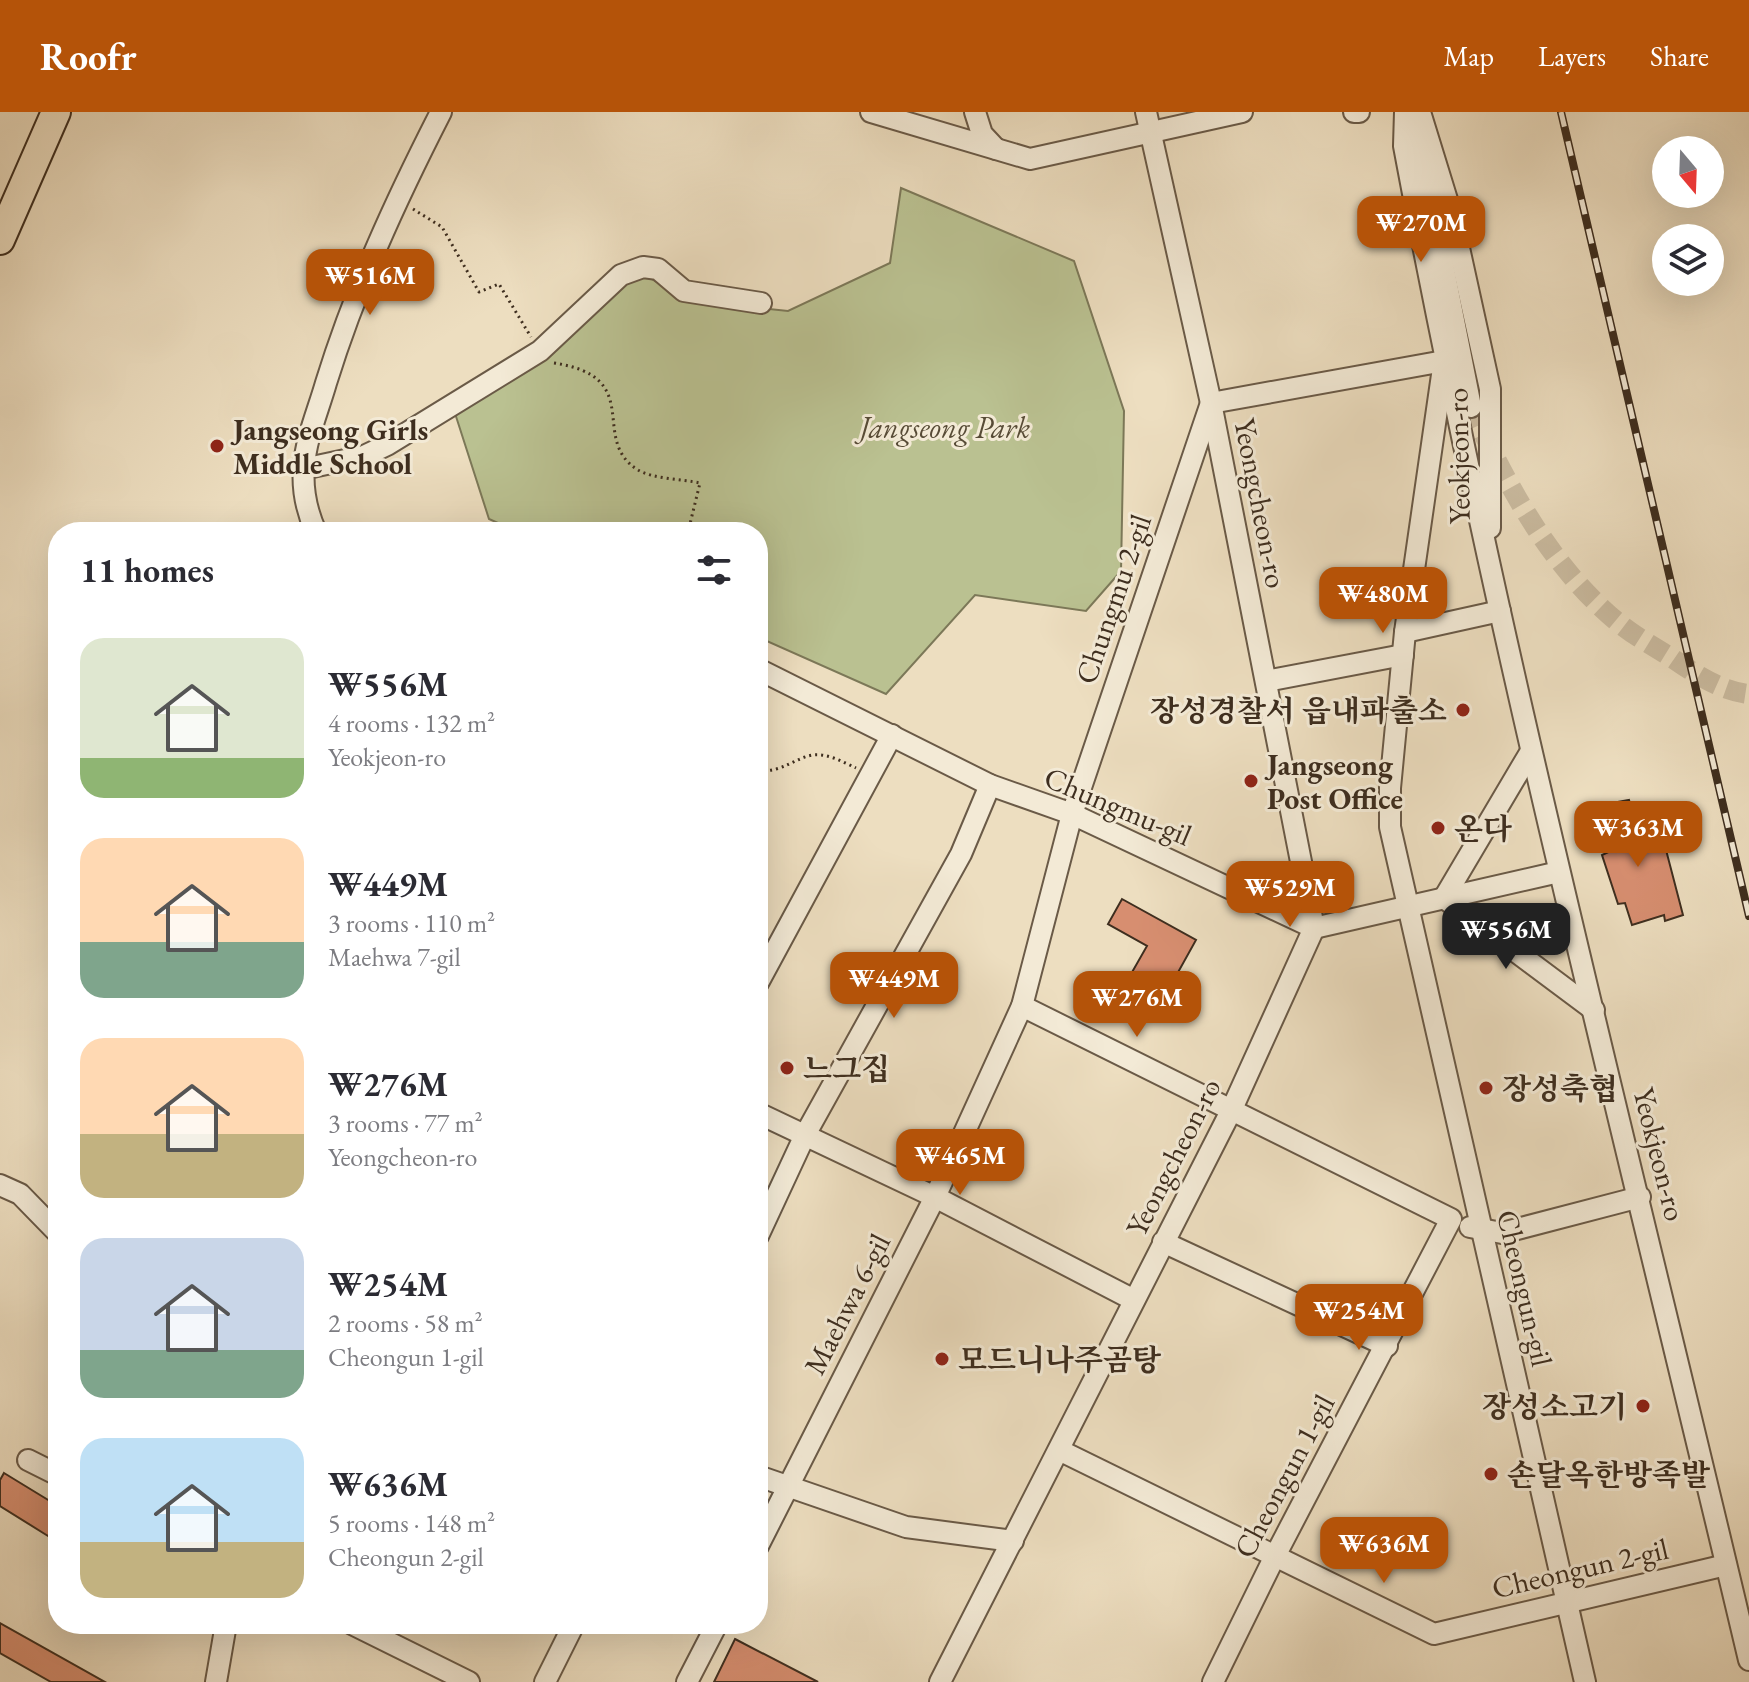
<!DOCTYPE html>
<meta charset="utf-8">
<style>
:root{--surface:#fff;--page:#f7f7f7;--text:#2b2b33;--muted:#7c7c81;--accent:#b45309}
body{margin:0;font-family:"EB Garamond","Noto Serif KR",serif;background:var(--page);color:var(--text);height:100vh;display:flex;flex-direction:column;font-size:30px;white-space:nowrap}
*{box-sizing:border-box;margin:0}
p{font-size:26px;color:var(--muted)}
.icon{flex:none;width:44px;height:44px;fill:none;stroke:currentColor;stroke-width:2;stroke-linecap:round;stroke-linejoin:round}
.map{position:relative;flex:1;overflow:hidden}
.sheet{position:absolute;left:48px;top:410px;width:720px;height:1112px;display:flex;flex-direction:column;background:var(--surface);border-radius:32px;box-shadow:0 8px 32px #0002}
.sheet>*{flex:none}
.needle{width:52px;rotate:161deg}
.controls{position:absolute;left:1652px;top:24px;display:grid;gap:16px}
.controls a{display:grid;place-items:center;width:72px;height:72px;border-radius:50%;background:var(--surface);box-shadow:0 8px 32px #0002;font-size:40px}
.price{position:absolute;translate:-50% -68px;padding:0 18px;border-radius:16px;background:var(--accent);color:#fff;font-size:26px;line-height:52px;filter:drop-shadow(0 2px 4px #0008)}
.price::after{content:'';position:absolute;left:50%;top:48px;width:24px;height:18px;margin-left:-12px;background:inherit;clip-path:polygon(0 0,100% 0,50% 100%)}
.price.on{background:#222;color:#fff}
ul{padding:0;list-style:none}
li{display:flex;align-items:center;gap:24px;height:200px;padding:0 32px}
li span{display:grid;place-items:center;flex:none;width:224px;height:160px;border-radius:24px;color:#555}
li>.icon{margin-inline-start:auto}
span .icon{width:96px;height:96px;fill:#fffc;stroke-width:1}
li b{font-size:34px}
h2{display:flex;justify-content:space-between;align-items:center;height:96px;padding:0 32px;font-size:34px}
header{display:flex;align-items:center;gap:48px;box-sizing:border-box;height:112px;padding:0 40px;background:var(--accent);color:#fff}
header strong{font-size:38px}
nav{display:flex;gap:44px;margin-inline-start:auto;font-size:28px}
.map>svg:first-child{display:block}
</style>
<header>
<strong>Roofr</strong>
<nav><a>Map</a><a>Layers</a><a>Share</a></nav>
</header>
<div class="map">
<svg width="1749" height="1570" viewBox="0 0 1749 1570">
<rect width="100%" height="100%" fill="#eddec0"/>
<filter id="stains"><feTurbulence type="fractalNoise" baseFrequency=".0025" numOctaves="4"/><feColorMatrix values="0 0 0 0 .2 0 0 0 0 .09 0 0 0 0 .02 0 0 0 .5 -.17"/></filter>
<radialGradient id="worn" r=".72"><stop offset=".6" stop-color="#630" stop-opacity="0"/><stop offset="1" stop-color="#630" stop-opacity=".3"/></radialGradient>
<!-- green -->
<path fill="#bac191" stroke="#7c7858" stroke-width="2" d="M901 76 1074 149 1124 299 1121 459 1086 499 975 483 886 582 758 525V420H518L489 407 452 292 635 158 693 189 788 199 890 151Z"/>
<!-- building -->
<g fill="#d78e70" stroke="#3e2e1f" stroke-width="2">
<path d="M1629 688 1641 731H1648L1650 736 1665 734 1683 803 1665 809 1664 803 1632 813 1625 791 1618 792 1602 743 1613 738 1601 693Z"/>
<path d="M1122 787 1196 828 1151 909 1115 890 1147 834 1108 812Z"/>
<path d="M4 1361 58 1394V1409L48 1424 0 1394V1368Z"/>
<path d="M0 1511 105 1570H51L0 1541Z"/>
<path d="M735 1527 818 1570H714Z"/>
</g>
<g fill="none" stroke-linecap="round" stroke-linejoin="round">
<!-- minor-tunnel -->
<path stroke="#cabba0" stroke-width="20" stroke-dasharray="20 10" stroke-linecap="butt" d="M1471 295C1507 374 1552 457 1620 512 1636 525 1655 535 1672 546 1695 562 1721 579 1749 582"/>
<defs>
<g id="minor">
<path d="M871 0 1030 47 1242 0"/>
<path d="M975 0 982 22 996 37"/>
<path d="M1354 0H1359"/>
<path d="M1405 0 1404 34C1499 543 1630 1044 1749 1548"/>
<path d="M1420 0 1452 104 1490 277V416"/>
<path d="M1417 20 1471 295"/>
<path d="M303 357 364 344 387 333 540 239 621 163 643 155 658 157 684 179 761 191"/>
<path d="M316 420C307 400 302 376 304 354 306 326 318 299 326 271 355 177 396 88 441 0"/>
<path d="M1405 520 1500 499"/>
<path d="M758 557 990 673 1072 702 1314 816 1559 760"/>
<path d="M1266 569 1403 543"/>
<path d="M1531 639 1444 786 1594 898"/>
<path d="M758 871 892 623"/>
<path d="M1022 894 1451 1107 1275 1444 1213 1570"/>
<path d="M758 1001 935 1085 1134 1188"/>
<path d="M0 1073 20 1082 58 1121"/>
<path d="M1470 1115 1502 1121 1640 1085"/>
<path d="M758 1124 805 1023 961 742 990 673"/>
<path d="M1163 1130 1387 1234"/>
<path d="M1059 1338 1434 1522 1726 1453"/>
<path d="M28 1348 58 1363"/>
<path d="M758 1364 906 1415 1013 1429"/>
<path d="M758 1434 935 1085 1022 894 1072 702 1211 291 1444 249 1405 520 1390 676V715L1585 1570"/>
<path d="M352 1512 469 1570"/>
<path d="M216 1570 226 1512"/>
<path d="M545 1570 574 1512"/>
<path d="M687 1570 717 1512"/>
<path d="M940 1570 1231 999 1314 816 1211 291 1146 0"/>
</g>
<path id="highway" d="M0 128 56 0"/>
</defs>
<!-- minor casing -->
<use href="#minor" stroke="#6a5a47" stroke-width="24"/>
<!-- highway casing -->
<use href="#highway" stroke="#3e2e1f" stroke-width="32"/>
<!-- path -->
<g stroke="#3e2e1f" stroke-width="3" stroke-dasharray="2 4" stroke-linecap="butt">
<path d="M413 97 442 115 479 180 499 172 531 225"/>
<path d="M554 251C647 265 588 327 638 358 653 367 682 367 700 371L688 420"/>
<path d="M758 659C784 660 794 646 813 643 827 641 843 650 856 656"/>
</g>
<!-- minor -->
<use href="#minor" stroke="#f3ead6" stroke-width="20"/>
<!-- highway -->
<use href="#highway" stroke="#eddec0" stroke-width="28"/>
<defs>
<path id="rail" d="M1561 0 1749 804"/>
</defs>
<!-- rail casing -->
<use href="#rail" stroke="#3e2e1f" stroke-width="8"/>
<!-- rail -->
<use href="#rail" stroke="#f3ead6" stroke-width="5" stroke-dasharray="15" stroke-linecap="butt"/>
</g>
<!-- markers -->
<g fill="#8f2418" stroke="#f3ead6" stroke-width="3">
<circle cx="217" cy="334" r="8"/>
<circle cx="1463" cy="598" r="8"/>
<circle cx="1251" cy="669" r="8"/>
<circle cx="1438" cy="716" r="8"/>
<circle cx="787" cy="956" r="8"/>
<circle cx="1486" cy="976" r="8"/>
<circle cx="942" cy="1247" r="8"/>
<circle cx="1643" cy="1294" r="8"/>
<circle cx="1491" cy="1362" r="8"/>
</g>
<g text-anchor="middle" dominant-baseline="central" stroke-width="6" stroke-linejoin="round" paint-order="stroke">
<!-- park labels -->
<g font-size="30" font-style="italic" fill="#574b36" stroke="#f3ead6">
<text x="945" y="315">Jangseong Park</text>
</g>
<!-- poi labels -->
<g font-size="30" font-weight="bold" fill="#3e2e1f" stroke="#f3ead6" text-anchor="start">
<text x="233" y="317">Jangseong Girls<tspan x="233" dy="34">Middle School</tspan></text>
<text x="1447" y="598" text-anchor="end">장성경찰서 읍내파출소</text>
<text x="1267" y="652">Jangseong<tspan x="1267" dy="34">Post Office</tspan></text>
<text x="1454" y="716">온다</text>
<text x="803" y="956">느그집</text>
<text x="1502" y="976">장성축협</text>
<text x="958" y="1247">모드니나주곰탕</text>
<text x="1627" y="1294" text-anchor="end">장성소고기</text>
<text x="1507" y="1362">손달옥한방족발</text>
</g>
<!-- street labels -->
<g font-size="30" fill="#3e2e1f" stroke="#f3ead6">
<text transform="translate(1458 344) rotate(-91)">Yeokjeon-ro</text>
<text transform="translate(1261 391) rotate(79)">Yeongcheon-ro</text>
<text transform="translate(1113 487) rotate(-71)">Chungmu 2-gil</text>
<text transform="translate(1118 694) rotate(23)">Chungmu-gil</text>
<text transform="translate(1660 1042) rotate(76)">Yeokjeon-ro</text>
<text transform="translate(1173 1045) rotate(-63)">Yeongcheon-ro</text>
<text transform="translate(1525 1176) rotate(77)">Cheongun-gil</text>
<text transform="translate(847 1192) rotate(-63)">Maehwa 6-gil</text>
<text transform="translate(1284 1364) rotate(-62)">Cheongun 1-gil</text>
<text transform="translate(1580 1456) rotate(-13)">Cheongun 2-gil</text>
</g>
</g>
<rect width="100%" height="100%" filter="url(#stains)"/>
<rect width="100%" height="100%" fill="url(#worn)"/>
</svg>
<div class="controls">
<a><svg class="needle" viewBox="-14 -14 28 28"><path d="M0-13l5 13h-10z" fill="#e53935"/><path d="M0 13l5-13h-10z" fill="#7c7c81"/></svg></a>
<a><svg class="icon" aria-label="layers" viewBox="0 0 24 24"><path d="M12 4l9 5-9 5-9-5zM3 14l9 5 9-5"/></svg></a>
</div>
<b class="price" style="left:1421px;top:152px">₩270M</b>
<b class="price" style="left:370px;top:205px">₩516M</b>
<b class="price" style="left:1383px;top:523px">₩480M</b>
<b class="price" style="left:1638px;top:757px">₩363M</b>
<b class="price" style="left:1290px;top:817px">₩529M</b>
<b class="price on" style="left:1506px;top:859px">₩556M</b>
<b class="price" style="left:894px;top:908px">₩449M</b>
<b class="price" style="left:1137px;top:927px">₩276M</b>
<b class="price" style="left:960px;top:1085px">₩465M</b>
<b class="price" style="left:1359px;top:1240px">₩254M</b>
<b class="price" style="left:1384px;top:1473px">₩636M</b>
<section class="sheet">
<h2>11 homes<svg class="icon" aria-label="filters" viewBox="0 0 24 24"><path d="M4 7h16M4 17h16"/><circle cx="9" cy="7" r="2"/><circle cx="15" cy="17" r="2"/></svg></h2>
<ul>
<li><span style="background:linear-gradient(#dfe7d0 75%,#8fb573 0)"><svg class="icon" aria-label="home" viewBox="0 0 24 24"><path d="M3 11l9-7 9 7M6 9v11h12V9"/></svg></span><div><b>₩556M</b><p>4 rooms · 132 m²</p><p>Yeokjeon-ro</p></div></li>
<li><span style="background:linear-gradient(#ffd9b3 65%,#7fa58c 0)"><svg class="icon" aria-label="home" viewBox="0 0 24 24"><path d="M3 11l9-7 9 7M6 9v11h12V9"/></svg></span><div><b>₩449M</b><p>3 rooms · 110 m²</p><p>Maehwa 7-gil</p></div></li>
<li><span style="background:linear-gradient(#ffd9b3 60%,#c2b280 0)"><svg class="icon" aria-label="home" viewBox="0 0 24 24"><path d="M3 11l9-7 9 7M6 9v11h12V9"/></svg></span><div><b>₩276M</b><p>3 rooms · 77 m²</p><p>Yeongcheon-ro</p></div></li>
<li><span style="background:linear-gradient(#c9d6e8 70%,#7fa58c 0)"><svg class="icon" aria-label="home" viewBox="0 0 24 24"><path d="M3 11l9-7 9 7M6 9v11h12V9"/></svg></span><div><b>₩254M</b><p>2 rooms · 58 m²</p><p>Cheongun 1-gil</p></div></li>
<li><span style="background:linear-gradient(#bfe0f5 65%,#c2b280 0)"><svg class="icon" aria-label="home" viewBox="0 0 24 24"><path d="M3 11l9-7 9 7M6 9v11h12V9"/></svg></span><div><b>₩636M</b><p>5 rooms · 148 m²</p><p>Cheongun 2-gil</p></div></li>
</ul>
</section>
</div>
